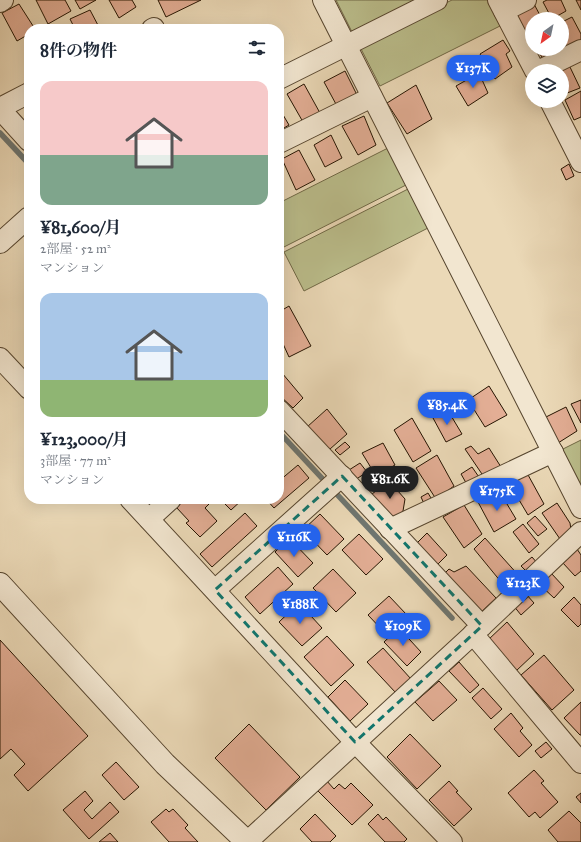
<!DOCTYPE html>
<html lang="ja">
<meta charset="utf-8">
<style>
:root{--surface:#fff;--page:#f6f6f7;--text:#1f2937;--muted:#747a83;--accent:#2563eb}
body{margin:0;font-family:"IM FELL Great Primer","Noto Serif JP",serif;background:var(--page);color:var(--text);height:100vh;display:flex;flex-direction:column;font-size:15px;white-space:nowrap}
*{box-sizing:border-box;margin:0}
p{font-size:13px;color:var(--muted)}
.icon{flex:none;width:22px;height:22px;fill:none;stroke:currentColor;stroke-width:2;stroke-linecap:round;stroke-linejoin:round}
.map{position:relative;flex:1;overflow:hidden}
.details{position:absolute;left:24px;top:24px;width:260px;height:480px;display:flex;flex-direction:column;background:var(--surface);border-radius:16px;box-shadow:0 4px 16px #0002}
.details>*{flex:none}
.needle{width:26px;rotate:213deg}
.fabs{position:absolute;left:525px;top:12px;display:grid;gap:8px}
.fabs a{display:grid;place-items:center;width:44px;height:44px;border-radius:50%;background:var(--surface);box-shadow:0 4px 16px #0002;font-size:20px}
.price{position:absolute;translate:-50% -34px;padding:0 9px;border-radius:14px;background:var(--accent);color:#fff;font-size:13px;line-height:26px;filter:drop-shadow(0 1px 2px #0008)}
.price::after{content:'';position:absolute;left:50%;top:24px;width:12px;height:9px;margin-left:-6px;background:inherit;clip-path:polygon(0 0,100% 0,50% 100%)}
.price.current{background:#222;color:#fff}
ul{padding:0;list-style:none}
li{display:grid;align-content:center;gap:8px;height:212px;padding:0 16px}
li span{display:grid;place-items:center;height:124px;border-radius:12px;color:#555}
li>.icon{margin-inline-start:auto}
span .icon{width:72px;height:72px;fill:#fffc;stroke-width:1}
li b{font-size:17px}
h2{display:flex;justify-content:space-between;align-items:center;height:48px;padding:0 16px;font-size:17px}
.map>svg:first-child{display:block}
</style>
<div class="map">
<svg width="581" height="842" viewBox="0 0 581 842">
<rect width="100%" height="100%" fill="#ebd9b7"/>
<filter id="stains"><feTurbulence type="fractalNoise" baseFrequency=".005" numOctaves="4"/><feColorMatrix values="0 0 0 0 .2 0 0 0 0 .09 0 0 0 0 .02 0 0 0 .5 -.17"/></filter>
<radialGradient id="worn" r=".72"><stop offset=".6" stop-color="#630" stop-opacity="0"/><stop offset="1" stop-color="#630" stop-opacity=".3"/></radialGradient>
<!-- green -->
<g fill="#bbbe8c" stroke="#706946">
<path d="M336 0H416L352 32Z"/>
<path d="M452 0H492L504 24 380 86 359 45Z"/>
<path d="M388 148 406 185 282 248 279 242V203Z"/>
<path d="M408 189 428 228 304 291 284 252Z"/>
<path d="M581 440V488L561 450Z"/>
</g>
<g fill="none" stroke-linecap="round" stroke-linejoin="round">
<!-- stream -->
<g stroke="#6e7671" stroke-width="5.5">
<path d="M0 133 29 164"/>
<path d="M279 432 452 618"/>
</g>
</g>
<!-- building -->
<g fill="#e3ae95" stroke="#251401">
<path d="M36 0H65L71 11 48 24Z"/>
<path d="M75 0H96L80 9Z"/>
<path d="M109 0H132L136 7 119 18Z"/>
<path d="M158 0H201L166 17Z"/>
<path d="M547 0H561L566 11 552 19 543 2Z"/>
<path d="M576 0H581V10Z"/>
<path d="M19 4 35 29H29V34L17 41 2 13Z"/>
<path d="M534 4 542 19H532V35L527 37 515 16Z"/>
<path d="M90 10 100 29H75L70 19Z"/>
<path d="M572 17 581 34V44L567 51 562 40V22Z"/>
<path d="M503 40 510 51 506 54 512 67 495 79 480 54Z"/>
<path d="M536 49H560L562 52 545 61Z"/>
<path d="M569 65 580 88 562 95V71H557Z"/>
<path d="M345 71 358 97 337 106 324 82Z"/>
<path d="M479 73 488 93 468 106 456 86Z"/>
<path d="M304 84 320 113 303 122 287 94Z"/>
<path d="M416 85 432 119 407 134 387 103Z"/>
<path d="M581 91V117L574 120 565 100Z"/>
<path d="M279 108 289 125 279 131Z"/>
<path d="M364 116 376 145 358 155 342 126Z"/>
<path d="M331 135 342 158 325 167 314 145Z"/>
<path d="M299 150 315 180 296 190 282 159Z"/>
<path d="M569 164 574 176 566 180 561 169Z"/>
<path d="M289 306 311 346 289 357 279 335V312Z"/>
<path d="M282 373 303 398 293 408 279 395V376Z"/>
<path d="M489 386 507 415 485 427 468 400Z"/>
<path d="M581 400V423L571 404Z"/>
<path d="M566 407 577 431 558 443 546 417Z"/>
<path d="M327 409 347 434 330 449 307 427Z"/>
<path d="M447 409 462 434 446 442 433 418Z"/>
<path d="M412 418 431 451 413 462 394 430Z"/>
<path d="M345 442 350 447 340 455 335 450Z"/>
<path d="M383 443 395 465 376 476 362 453Z"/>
<path d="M471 446 478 454 489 448 501 467 484 477 465 449Z"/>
<path d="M437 455 454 486 436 499 416 468Z"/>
<path d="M360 463 367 472 355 480 349 470Z"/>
<path d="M298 465 309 478 274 508 266 499H279V481Z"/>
<path d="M472 467 481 480 469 488 461 474Z"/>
<path d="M527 473 544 504 528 515 509 483Z"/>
<path d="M389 481 405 499 403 511 393 520 372 494Z"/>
<path d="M428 493 434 503 426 508 421 497Z"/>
<path d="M492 494 498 502 504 499 516 519 494 532 478 502Z"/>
<path d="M184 499H204L209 504 205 508 217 521 200 537 186 523 189 521 176 507Z"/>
<path d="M220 499H243L231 510Z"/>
<path d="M557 503 570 523 571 530 560 539 542 513Z"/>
<path d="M464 505 482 534 464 548 443 517Z"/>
<path d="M245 513 257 526 212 567 200 554Z"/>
<path d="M320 514 344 539 327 555 303 530Z"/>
<path d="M535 516 547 529 538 536 527 523Z"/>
<path d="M523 524 539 544 529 553 513 532Z"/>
<path d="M427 533 447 555 435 567 414 546Z"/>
<path d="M359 534 383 559 366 575 342 550Z"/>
<path d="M289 538 313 563 298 577 275 552Z"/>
<path d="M485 538 520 577 506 588 474 549Z"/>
<path d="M577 549 581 555V571L575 576 562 562Z"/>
<path d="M532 557 538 564 528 573 521 566Z"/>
<path d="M466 566 496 598 478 615 442 576 449 569 454 572Z"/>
<path d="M278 567 293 584 260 614 245 597Z"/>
<path d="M333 569 356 593 336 612 313 588Z"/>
<path d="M551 573 564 587 554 598 539 584Z"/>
<path d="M526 594 534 603 521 615 513 605Z"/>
<path d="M389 596 406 614 385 633 368 615Z"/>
<path d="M574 597 581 605V624L578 627 561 610Z"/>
<path d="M299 603 322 628 302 646 279 622Z"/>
<path d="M507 622 534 654 516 671 488 640Z"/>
<path d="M399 628 421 652 407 666 384 642Z"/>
<path d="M327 636 354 665 331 686 304 657Z"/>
<path d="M0 640 88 736 28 791 14 775 25 764 11 749 0 759Z"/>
<path d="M383 648 411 679 396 693 367 662Z"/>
<path d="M544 655 574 690 552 710 521 675Z"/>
<path d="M459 662 479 685 470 693 449 671Z"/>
<path d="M345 680 368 704 350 721 328 697Z"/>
<path d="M439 681 457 700 433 721 415 702Z"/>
<path d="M483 688 502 709 491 719 472 698Z"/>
<path d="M581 702V735H580L564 718Z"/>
<path d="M511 713 523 728 520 731 532 745 519 757 494 729Z"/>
<path d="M249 724 300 777 266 810 215 758Z"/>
<path d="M410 734 441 766 417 789 387 757Z"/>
<path d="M546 742 552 749 541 758 535 751Z"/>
<path d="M116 762 139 787 124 800 102 775Z"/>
<path d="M534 770 544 781 541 783 558 802 540 818 535 812 529 817 508 793Z"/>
<path d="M326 780 334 789 339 784 345 789 351 783 373 805 352 825 316 789Z"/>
<path d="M449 781 458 791 456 792 472 809 454 826 429 800Z"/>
<path d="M85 791 93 801 84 810 92 819 110 802 119 812 89 839 63 810Z"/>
<path d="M581 793V803L576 797Z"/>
<path d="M166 809 169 812 173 809 188 825 185 828 198 842H169L151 822Z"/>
<path d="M569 811 581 823V842H558L548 830Z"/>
<path d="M315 814 336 836 330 842H312L300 829Z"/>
<path d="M378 814 383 820 386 817 407 839 404 842H385L368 824Z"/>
<path d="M110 833 118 842H99Z"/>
</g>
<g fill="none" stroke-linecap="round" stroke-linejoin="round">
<defs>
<g id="minor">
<path d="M323 0 581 508"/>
<path d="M498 0 535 71"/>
<path d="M0 2 3 0"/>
<path d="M504 11 526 0"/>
<path d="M152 29 154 28"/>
<path d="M538 71 581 50"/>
<path d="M279 79 437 0"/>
<path d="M550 101 581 162"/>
<path d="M0 108 29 93"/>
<path d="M0 109 29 141"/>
<path d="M279 143 372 97"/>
<path d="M0 243 29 217"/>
<path d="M0 358 29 389"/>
<path d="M279 410 482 626"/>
<path d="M130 499 355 742 452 842"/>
<path d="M149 519 171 499"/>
<path d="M390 529 553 452"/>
<path d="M215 590 342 476"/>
<path d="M473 634 581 763"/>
<path d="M247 842 482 626 581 532"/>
</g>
<path id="tertiary" d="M0 584 165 764 247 842"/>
</defs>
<!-- minor casing -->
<use href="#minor" stroke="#56452e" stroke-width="22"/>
<!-- tertiary casing -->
<use href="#tertiary" stroke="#56452e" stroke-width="24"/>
<!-- minor -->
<use href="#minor" stroke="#f2e6d0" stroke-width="20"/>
<!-- tertiary -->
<use href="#tertiary" stroke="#f2e6d0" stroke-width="22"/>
</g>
<!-- marked area -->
<path fill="none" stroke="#0f766e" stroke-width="3" stroke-dasharray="8 5" stroke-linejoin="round" d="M342 476 482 626 355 742 215 590Z"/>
<rect width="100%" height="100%" filter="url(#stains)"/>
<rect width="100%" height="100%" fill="url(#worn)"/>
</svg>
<div class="fabs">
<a><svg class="needle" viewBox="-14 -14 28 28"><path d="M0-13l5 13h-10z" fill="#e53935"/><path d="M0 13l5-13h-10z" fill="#747a83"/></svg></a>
<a><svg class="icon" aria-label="layers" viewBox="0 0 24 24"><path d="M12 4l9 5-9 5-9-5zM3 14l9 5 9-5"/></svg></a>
</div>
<b class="price" style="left:473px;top:89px">¥137K</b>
<b class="price" style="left:447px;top:426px">¥85.4K</b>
<b class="price current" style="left:390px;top:500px">¥81.6K</b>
<b class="price" style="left:497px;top:512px">¥175K</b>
<b class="price" style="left:294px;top:558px">¥116K</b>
<b class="price" style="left:523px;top:604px">¥123K</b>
<b class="price" style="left:300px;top:625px">¥188K</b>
<b class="price" style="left:403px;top:647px">¥109K</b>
<section class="details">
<h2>8件の物件<svg class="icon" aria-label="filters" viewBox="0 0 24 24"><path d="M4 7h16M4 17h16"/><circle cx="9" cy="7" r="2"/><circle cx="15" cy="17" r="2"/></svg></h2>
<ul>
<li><span style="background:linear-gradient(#f6c9c9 60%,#7fa58c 0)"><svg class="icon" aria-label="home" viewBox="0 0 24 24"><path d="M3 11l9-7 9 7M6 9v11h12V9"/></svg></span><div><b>¥81,600/月</b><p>2部屋 · 52 m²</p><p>マンション</p></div></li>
<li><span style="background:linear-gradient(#a9c7e8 70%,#8fb573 0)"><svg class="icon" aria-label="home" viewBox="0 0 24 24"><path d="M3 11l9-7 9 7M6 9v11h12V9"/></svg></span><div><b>¥123,000/月</b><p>3部屋 · 77 m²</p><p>マンション</p></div></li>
</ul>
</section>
</div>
